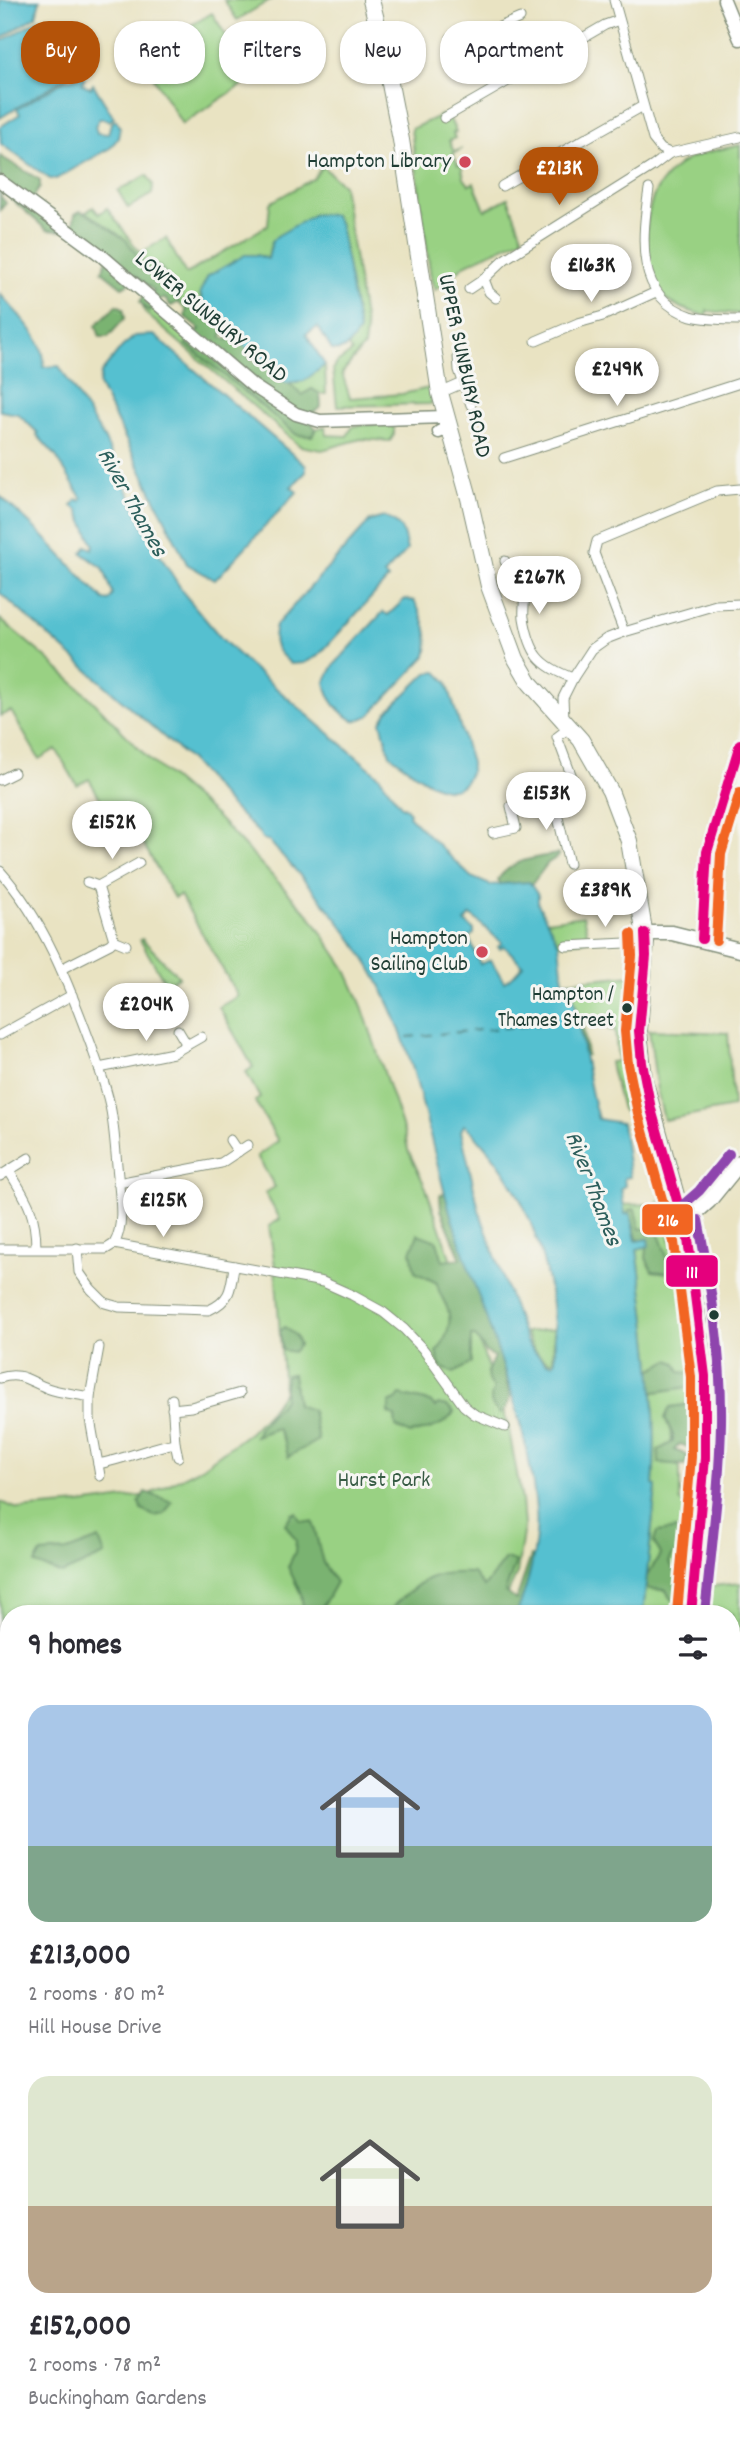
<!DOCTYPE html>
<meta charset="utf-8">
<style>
:root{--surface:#fff;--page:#f2f2f3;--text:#2b2b33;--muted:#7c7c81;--accent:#b45309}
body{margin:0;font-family:Dekko,sans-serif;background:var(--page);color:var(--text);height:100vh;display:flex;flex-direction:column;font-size:26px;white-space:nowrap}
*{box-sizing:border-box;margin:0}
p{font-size:23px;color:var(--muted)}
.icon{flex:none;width:38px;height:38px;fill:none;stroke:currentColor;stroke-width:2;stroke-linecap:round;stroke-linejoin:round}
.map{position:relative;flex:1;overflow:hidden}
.panel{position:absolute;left:0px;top:1605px;width:740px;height:842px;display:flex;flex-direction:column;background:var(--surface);border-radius:28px 28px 0 0;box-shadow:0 2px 5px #0004}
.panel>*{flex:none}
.guide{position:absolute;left:21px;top:21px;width:698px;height:63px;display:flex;gap:14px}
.price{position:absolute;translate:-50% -60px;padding:0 16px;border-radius:24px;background:#fff;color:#222;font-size:23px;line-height:46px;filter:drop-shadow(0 2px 4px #0008)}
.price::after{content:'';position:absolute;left:50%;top:42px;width:21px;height:16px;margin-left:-10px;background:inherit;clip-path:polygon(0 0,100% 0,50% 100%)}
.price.selected{background:var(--accent);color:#fff}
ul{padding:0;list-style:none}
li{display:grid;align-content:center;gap:14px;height:371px;padding:0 28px}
li span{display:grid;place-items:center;height:217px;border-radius:21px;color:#555}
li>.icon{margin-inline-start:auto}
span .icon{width:126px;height:126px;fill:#fffc;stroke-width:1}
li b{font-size:30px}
h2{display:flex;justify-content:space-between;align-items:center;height:84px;padding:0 28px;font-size:30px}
.pill{padding:0 24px;border-radius:28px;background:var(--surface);box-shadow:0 2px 5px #0004;font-size:24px;line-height:63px}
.pill.selected{background:var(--accent);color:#fff}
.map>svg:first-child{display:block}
</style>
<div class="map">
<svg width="740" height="2445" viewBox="0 0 740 2445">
<rect width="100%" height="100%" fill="#f6f6f2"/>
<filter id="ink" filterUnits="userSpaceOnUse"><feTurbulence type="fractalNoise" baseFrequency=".0143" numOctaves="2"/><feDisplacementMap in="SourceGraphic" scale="14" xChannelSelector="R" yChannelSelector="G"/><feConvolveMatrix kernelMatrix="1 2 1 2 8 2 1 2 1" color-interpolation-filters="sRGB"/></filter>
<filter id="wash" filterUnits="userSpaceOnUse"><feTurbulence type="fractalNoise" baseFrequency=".00686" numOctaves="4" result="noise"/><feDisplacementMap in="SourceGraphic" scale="28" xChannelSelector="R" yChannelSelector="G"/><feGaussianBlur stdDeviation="1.57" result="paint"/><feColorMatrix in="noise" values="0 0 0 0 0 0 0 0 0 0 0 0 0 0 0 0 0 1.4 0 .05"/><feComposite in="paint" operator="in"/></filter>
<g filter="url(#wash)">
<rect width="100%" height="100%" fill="#e9e3c2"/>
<!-- green -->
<g fill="#99d183" stroke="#5c875c" stroke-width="2">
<path d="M224 0H270L237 20Z"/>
<path d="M212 13 253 78 182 124 140 55Z"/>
<path d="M441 115H448L456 132 453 133 455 138 449 141 454 152 462 149 453 154 458 165 461 164 464 178 469 185 474 183 485 210 508 198 523 238 466 264 435 290 431 279 411 129Z"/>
<path d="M740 145V314L707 311 706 315C690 312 673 307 662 295 643 272 643 221 654 195 658 186 667 175 674 169 691 153 718 150 740 145Z"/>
<path d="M322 166 343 185 366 331 364 346 342 373 350 398 402 394 429 388 432 404 337 406 333 369 337 363 352 352 348 347 359 331 340 225 334 215 270 247 268 259 257 255 200 292 201 301 186 310 85 213 93 207 99 214 107 208 140 253 166 238 186 274 268 225 270 203 314 178Z"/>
<path d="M147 175 153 185 152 194 128 208 118 191Z"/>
<path d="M143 306 146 309 153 307 190 339 186 344 297 435 312 436 316 429 325 426 326 435 347 436 353 426 389 423 394 427V435L390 441 361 439 322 450 300 446 145 313Z"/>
<path d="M325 365 326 394H320L312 389 302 395 289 383 304 381Z"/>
<path d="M0 619 44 656 89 697 150 760 216 816 310 916 345 968 362 1006 405 1135 408 1150 426 1188 508 1425 522 1501 524 1526 517 1573 499 1613 9 1614V2228L0 2107V1502L18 1509 80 1504 148 1495 201 1468 250 1432 270 1411 284 1391 275 1266 269 1226 280 1219 265 1193 275 1187 257 1156 278 1141 255 1101 260 1098 246 1072 253 1067 219 1007 238 996 180 895 174 898 127 815 113 821 89 779 77 785 56 749 39 759 11 711 0 716Z"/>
<path d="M583 916 589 940 559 944 546 921Z"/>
<path d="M142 939 179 977 166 984 140 940Z"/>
<path d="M633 975C630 1026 633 1061 642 1111L625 1113 622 1109 611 1068 610 1062 618 1061 615 1030H609L608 1021 583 1023 587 1055H585L580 1022 570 981Z"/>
<path d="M649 1030 728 1033 733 1107 664 1120 657 1090Z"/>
<path d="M668 1199 669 1205 662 1209C680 1266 688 1317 693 1376H697L698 1396 665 1418C676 1441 673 1442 659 1463H672L680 1467V1501L691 1510 686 1537 676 1529 654 1542 661 1554 647 1575 656 1487 653 1485C659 1407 647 1326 637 1248L649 1246 636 1241 630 1214H625L623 1205 654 1204Z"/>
<path d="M554 1329 553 1361 550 1362C538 1358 530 1344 525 1332Z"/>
<path d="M689 1546 685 1576 674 1571 668 1563 672 1556Z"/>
<path d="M740 1583V2445H555L557 2438H732V1614L702 1613 704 1587Z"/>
<path d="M646 1586 649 1589 666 1590 670 1598 677 1602V1613L643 1614Z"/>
<path d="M9 2283V2438H81L80 2445H0V2370L7 2285Z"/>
</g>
<!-- forest -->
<g fill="#7ab371" stroke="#4c7852" stroke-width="2">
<path d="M0 156 40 180V187L33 198 60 231 47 230 1 190V197L6 203 0 210Z"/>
<path d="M80 211 89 214 126 240 140 259 160 267 181 292 179 302 171 306 165 299H160L150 311 146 309 140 302 144 296 152 294 154 291 135 275 130 283 122 287 102 271 109 255 73 225 75 214Z"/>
<path d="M201 301 207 310 224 325 222 337 228 340 236 336 248 345V357L256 363 262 359 302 395 312 389 320 394 321 407 310 415 311 422 316 429 312 436 297 435 186 344 200 329 185 317 186 310Z"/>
<path d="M117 305 123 308 125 318 108 337H100L96 325Z"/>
<path d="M558 854 559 856 548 863 532 884 529 882 500 884 498 879C513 859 534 858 558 854Z"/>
<path d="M449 1191 496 1336 510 1397 506 1408 500 1414C490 1405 489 1401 494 1388 482 1378 489 1368 494 1357L486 1352 475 1336H471V1363L454 1373 440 1367 436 1352C444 1344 451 1327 449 1315 448 1304 438 1295 437 1283L415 1272 411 1252 418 1234 437 1241 443 1261 461 1259 441 1210 440 1195Z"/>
<path d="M635 1209 640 1229 656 1227 666 1253 670 1273 652 1271 646 1258 647 1249 644 1239H637L629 1210Z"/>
<path d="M285 1327 295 1335 299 1345 293 1352 282 1350 280 1331Z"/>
<path d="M669 1360 676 1363 680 1372 691 1373 696 1382 688 1387 649 1393 645 1373Z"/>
<path d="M293 1374 297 1405 312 1410 318 1440 288 1457 285 1443 277 1428 255 1436 259 1427 284 1399 286 1375Z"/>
<path d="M400 1395 430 1402 435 1407 438 1404 447 1406 454 1412C445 1427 426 1430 410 1434L396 1427 395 1417 389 1413V1403L396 1400Z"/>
<path d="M698 1396V1444L688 1447 680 1444 674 1450 688 1455 685 1465 659 1463 658 1450 673 1442V1435L665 1418 670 1407 684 1405Z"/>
<path d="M145 1492 172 1502 164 1514 154 1516 142 1510 139 1502Z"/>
<path d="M296 1513 301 1521 313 1522 323 1563 336 1582 319 1613H304L301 1594 288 1567 295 1552 296 1540 285 1524 292 1514Z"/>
<path d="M677 1529 690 1539 689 1546 672 1556 669 1563 674 1571 685 1576V1592L677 1602 670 1598 666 1590 649 1589 643 1582 661 1554 654 1542 657 1532Z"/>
<path d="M99 1539 105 1555 62 1574 35 1564 41 1553 67 1551Z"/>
<path d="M531 1556 540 1560 527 1609 515 1613 389 1614C392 1606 397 1602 403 1597 428 1574 439 1572 473 1573L484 1587 505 1559 516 1562 505 1592 516 1600Z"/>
<path d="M732 1746 740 1784V1914L732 1876Z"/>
<path d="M5 1804 9 1808V1939L5 1946 0 1944V1809Z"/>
<path d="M9 2062V2147L4 2146 2 2070Z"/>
<path d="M288 2438H365L373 2445H277Z"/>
</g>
<!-- water -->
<g fill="#55c0d0" stroke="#3a7e82" stroke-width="2" fill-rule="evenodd">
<path d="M0 0H40L36 16 0 39Z"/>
<path d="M40 19 55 22 76 56 74 66 68 76 0 118V42Z"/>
<path d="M80 76 85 77 82 84 91 88 93 84 114 118 109 121 106 119H99L95 126 97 133 108 134 111 123 116 120 120 126 118 138 110 148 56 179H50L1 144 0 127 20 114 17 109 66 80Z"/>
<path d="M315 214 334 215 340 225 359 331C352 341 346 353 332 350L318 327 306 334 325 365 304 381 286 383 206 312 200 292 208 276 245 255H257L268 259 272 241 277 236Z"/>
<path d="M0 294C16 313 49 341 43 367L59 366 105 440 149 538 185 595 221 638 249 665 379 776 402 807 404 806 410 813 409 816 471 877 490 885 529 882 538 895V904L559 944 563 981H570C581 1027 585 1074 598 1119L622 1123 630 1177 624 1178 625 1186 621 1188 625 1214 630 1213 636 1241 648 1239 649 1246 637 1249C647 1326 659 1407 653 1485L656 1486 643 1613H517C529 1581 539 1545 536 1510 527 1408 481 1313 451 1215 428 1138 417 1055 379 983 352 931 309 885 269 841L262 839 260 834 230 805 190 760 0 593V496L39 532 104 600 109 601 113 594 103 568 82 553 87 546 92 549 94 546 78 510 72 506 77 499 80 501 82 499 56 456 37 435 38 433 18 414 0 411ZM471 915 502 943 498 947 500 949 504 946 523 965 513 976 504 982 491 960 480 964 469 937 474 934V930L465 922ZM464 1125C472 1130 477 1137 483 1144 534 1201 557 1286 555 1361L553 1364 546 1363 532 1349 526 1341 518 1320 479 1210 461 1131Z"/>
<path d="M154 335 306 466V472L291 487 297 492 215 580 187 564 99 385 101 373 122 347 135 336Z"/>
<path d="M384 517C403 524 403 531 407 550L384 575 388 579 318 656 304 663 291 664C276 651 271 645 276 625L370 521Z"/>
<path d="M405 599 414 601C424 618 431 636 426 656L369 716 355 721C339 713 328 700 325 682L334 665 383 612 388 615Z"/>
<path d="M437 672 447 682 471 763C471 773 468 781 459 787 440 798 406 766 390 755L381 722 387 712 427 673Z"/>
<path d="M211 2438H288L277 2445H208Z"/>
<path d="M365 2438H472L469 2445H373Z"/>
</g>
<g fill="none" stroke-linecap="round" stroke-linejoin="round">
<!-- stream -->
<path stroke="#55c0d0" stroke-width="2.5" d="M732 2062 740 2056"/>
<!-- ferry -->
<path stroke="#2c5e5b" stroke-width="2" stroke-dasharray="9 7" stroke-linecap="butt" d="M407 1037 554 1023"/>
</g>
</g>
<g filter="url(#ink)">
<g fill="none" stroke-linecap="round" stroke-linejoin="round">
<defs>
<g id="street">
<path d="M614 0 653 139 661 149 670 153 740 137"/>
<path d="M488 32 497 74 502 84"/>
<path d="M451 38 488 32 520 18"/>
<path d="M444 118 605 25 619 20"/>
<path d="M502 186 643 106"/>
<path d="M649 189C642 236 634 298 691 316 706 320 724 320 740 320"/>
<path d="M484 279 489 292 496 298"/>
<path d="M469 289 484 279 505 259 653 166 670 153"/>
<path d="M536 341 578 323 603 316 656 292"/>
<path d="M458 356 459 370 471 405"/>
<path d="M440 393 463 383"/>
<path d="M504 458 740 383"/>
<path d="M505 561C511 572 520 584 524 596 525 603 523 610 524 618 530 653 539 666 573 678"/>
<path d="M624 632 594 553 597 541 717 491 740 489"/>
<path d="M564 719 563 698 573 678 592 649 606 639 624 632 716 605 740 604"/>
<path d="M0 780 14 773"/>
<path d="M552 792 569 864"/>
<path d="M493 833 516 828 511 806C530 801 561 796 572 777L557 737 570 727"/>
<path d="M0 871C44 920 69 985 91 1045 99 1069 109 1093 112 1117 115 1136 116 1156 118 1176 120 1197 125 1225 114 1244"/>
<path d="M87 882 98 886 139 863"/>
<path d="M114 940 126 945"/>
<path d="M566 946 646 942"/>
<path d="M61 969 110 944 114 940 98 886"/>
<path d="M178 1030 187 1045"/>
<path d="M0 1035 72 995"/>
<path d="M99 1068 173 1053 201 1037"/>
<path d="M230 1140 238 1152"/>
<path d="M9 1171C27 1200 36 1213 36 1248"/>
<path d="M0 1176 29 1158"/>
<path d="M118 1183 221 1163 248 1145"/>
<path d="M77 1248 79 1272 91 1289 105 1303 119 1307 209 1310C231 1300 231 1288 234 1266"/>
<path d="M0 1249H106L114 1244 323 1282 352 1295 383 1312 404 1329 423 1349 464 1406 474 1414 505 1427"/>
<path d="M99 1347 90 1397V1419L98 1464C125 1459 148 1448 175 1443"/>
<path d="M0 1378C20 1371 29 1381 47 1388 60 1393 76 1394 90 1397"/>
<path d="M172 1399 175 1443 178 1457"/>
<path d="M172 1409 191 1407 240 1393"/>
<path d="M98 1464 100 1476"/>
<path d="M0 2263 9 2262"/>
<path d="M89 2445 90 2438"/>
<path d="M144 2445 146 2438"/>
</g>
<g id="secondary">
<path d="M724 0 740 39"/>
<path d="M0 181 102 256 253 386 296 414 320 421 445 417V429L439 432"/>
<path d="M702 939 707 852 740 744"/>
</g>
<g id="primary">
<path d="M645 933H672L740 950"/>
<path d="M684 1223 709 1201 740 1163"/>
</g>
<g id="highway">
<path d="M371 0 383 48 401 140 440 393 469 498 489 586 516 659 530 683 581 740 610 791 629 841 646 942 639 1031 644 1079 688 1239 705 1376V1458L691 1614"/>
<path d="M537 2445 539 2438"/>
</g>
</defs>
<!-- street casing -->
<use href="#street" stroke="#84907b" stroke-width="11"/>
<!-- secondary casing -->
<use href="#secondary" stroke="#84907b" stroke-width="15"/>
<!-- primary casing -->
<use href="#primary" stroke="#84907b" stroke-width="17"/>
<!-- highway casing -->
<use href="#highway" stroke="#84907b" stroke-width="18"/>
<!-- street -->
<use href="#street" stroke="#fff" stroke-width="9"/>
<!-- secondary -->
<use href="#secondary" stroke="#fff" stroke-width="12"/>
<!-- primary -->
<use href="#primary" stroke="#fff" stroke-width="14"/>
<!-- highway -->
<use href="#highway" stroke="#fff" stroke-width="16"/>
<defs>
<g id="bus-1">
<path d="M645 933 646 956 639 1031 642 1063 651 1109 688 1239 705 1376V1458L691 1614"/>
<path d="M702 939 707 852 740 744"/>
</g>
<g id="bus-2">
<path d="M631 934 632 956 625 1031 628 1064 638 1113 674 1242 691 1377V1457L677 1613"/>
<path d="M716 940 721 854 740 792"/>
</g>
<g id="bus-3">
<path d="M675 1212 699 1191 729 1154"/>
<path d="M698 1220C711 1286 722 1354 721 1422 720 1486 711 1550 705 1614"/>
</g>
</defs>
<!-- bus-1 casing -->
<use href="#bus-1" stroke="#f6f6f2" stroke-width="16"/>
<!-- bus-2 casing -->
<use href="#bus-2" stroke="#f6f6f2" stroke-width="16"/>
<!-- bus-3 casing -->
<use href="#bus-3" stroke="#f6f6f2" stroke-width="16"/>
<!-- bus-1 -->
<use href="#bus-1" stroke="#e5007d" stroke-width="10"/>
<!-- bus-2 -->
<use href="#bus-2" stroke="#f26522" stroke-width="10"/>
<!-- bus-3 -->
<use href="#bus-3" stroke="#8e44ad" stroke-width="10"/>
</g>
</g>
<!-- markers -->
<g fill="#d1495b" stroke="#f6f6f2" stroke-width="2.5">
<circle cx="465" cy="162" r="7"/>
<circle cx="482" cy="952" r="7"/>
</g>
<g fill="#1f3d34" stroke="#f6f6f2" stroke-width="2.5">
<circle cx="627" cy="1008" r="6"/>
<circle cx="714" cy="1315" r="6"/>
</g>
<g text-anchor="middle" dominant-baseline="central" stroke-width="6" stroke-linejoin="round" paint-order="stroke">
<!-- bus labels -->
<g font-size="21" fill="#1f3d34" stroke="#f6f6f2" text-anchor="end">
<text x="614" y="996">Hampton /<tspan x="614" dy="26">Thames Street</tspan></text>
</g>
<!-- poi labels -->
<g font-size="23" fill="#1f3d34" stroke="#f6f6f2" text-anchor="end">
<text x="451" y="162">Hampton Library</text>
<text x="468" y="939">Hampton<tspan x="468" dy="26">Sailing Club</tspan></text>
</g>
<!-- street labels -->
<g font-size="23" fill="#1f3d34" stroke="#f6f6f2">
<text transform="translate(210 318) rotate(40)">LOWER SUNBURY ROAD</text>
<text transform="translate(463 366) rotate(78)">UPPER SUNBURY ROAD</text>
</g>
<!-- park labels -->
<g font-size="23" fill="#375b44" stroke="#f6f6f2">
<text x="384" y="1481">Hurst Park</text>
</g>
<!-- water labels -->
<g font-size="24" font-style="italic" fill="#2c5e5b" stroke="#f6f6f2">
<text transform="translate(131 503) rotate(61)">River Thames</text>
<text transform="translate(592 1189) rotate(69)">River Thames</text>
</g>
</g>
<g stroke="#f6f6f2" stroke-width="2.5">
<rect x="641" y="1203" width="53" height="33" rx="7" fill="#f26522"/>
<rect x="665" y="1254" width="54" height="34" rx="7" fill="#e5007d"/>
</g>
<g font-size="19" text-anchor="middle" font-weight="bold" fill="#fff">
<text x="668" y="1226">216</text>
<text x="692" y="1278">111</text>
</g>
</svg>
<b class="price selected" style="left:559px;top:207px">£213K</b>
<b class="price" style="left:591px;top:304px">£163K</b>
<b class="price" style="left:617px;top:408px">£249K</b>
<b class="price" style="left:539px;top:616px">£267K</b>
<b class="price" style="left:546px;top:832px">£153K</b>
<b class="price" style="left:112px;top:861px">£152K</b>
<b class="price" style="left:605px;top:929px">£389K</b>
<b class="price" style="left:146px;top:1043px">£204K</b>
<b class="price" style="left:163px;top:1239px">£125K</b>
<div class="guide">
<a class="pill selected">Buy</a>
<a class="pill">Rent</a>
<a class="pill">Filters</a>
<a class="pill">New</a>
<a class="pill">Apartment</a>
</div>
<section class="panel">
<h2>9 homes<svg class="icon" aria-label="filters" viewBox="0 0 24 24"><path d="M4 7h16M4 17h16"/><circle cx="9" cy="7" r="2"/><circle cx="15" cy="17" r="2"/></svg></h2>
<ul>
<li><span style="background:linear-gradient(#a9c7e8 65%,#7fa58c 0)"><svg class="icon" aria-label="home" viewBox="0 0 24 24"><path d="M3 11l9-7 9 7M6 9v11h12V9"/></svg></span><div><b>£213,000</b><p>2 rooms · 80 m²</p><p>Hill House Drive</p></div></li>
<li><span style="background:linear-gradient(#dfe7d0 60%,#b9a48a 0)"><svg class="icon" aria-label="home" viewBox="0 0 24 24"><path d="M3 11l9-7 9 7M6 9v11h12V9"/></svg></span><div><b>£152,000</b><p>2 rooms · 78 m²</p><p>Buckingham Gardens</p></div></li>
</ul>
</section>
</div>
